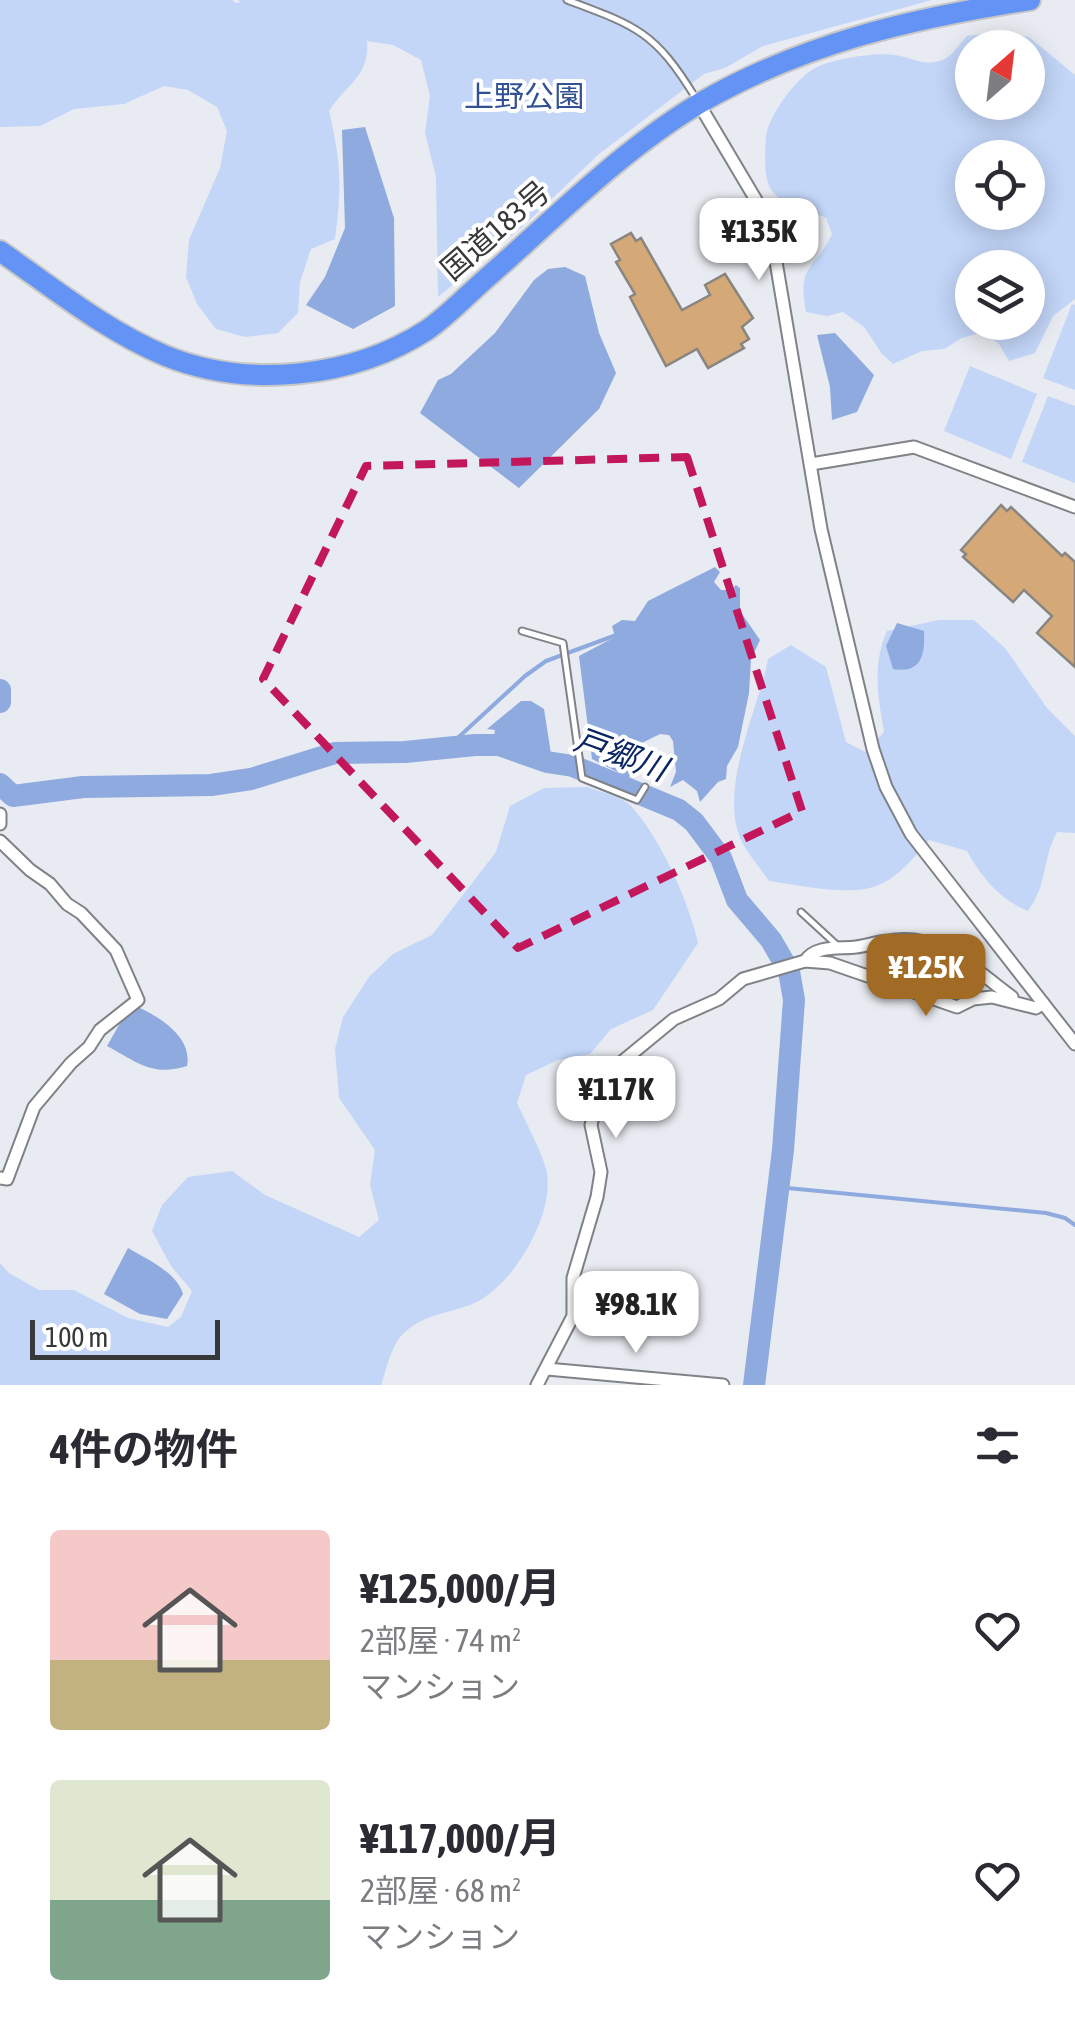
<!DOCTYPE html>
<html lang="ja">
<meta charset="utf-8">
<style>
:root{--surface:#fff;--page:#f2f2f3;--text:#2b2b33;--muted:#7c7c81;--accent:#a16b25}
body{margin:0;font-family:"Asap Condensed","Noto Sans JP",sans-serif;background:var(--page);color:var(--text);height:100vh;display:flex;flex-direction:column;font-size:38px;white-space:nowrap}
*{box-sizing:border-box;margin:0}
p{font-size:32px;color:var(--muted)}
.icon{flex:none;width:55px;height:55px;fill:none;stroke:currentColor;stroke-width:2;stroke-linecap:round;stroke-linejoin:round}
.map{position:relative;height:1385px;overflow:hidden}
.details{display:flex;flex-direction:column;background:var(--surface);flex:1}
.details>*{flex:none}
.needle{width:65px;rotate:28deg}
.controls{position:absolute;left:955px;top:30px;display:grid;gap:20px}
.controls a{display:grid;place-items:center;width:90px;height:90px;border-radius:50%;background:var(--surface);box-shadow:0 5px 25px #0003;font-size:50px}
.scale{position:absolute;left:30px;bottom:25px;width:190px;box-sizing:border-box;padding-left:10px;border:5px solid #37383a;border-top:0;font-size:28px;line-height:35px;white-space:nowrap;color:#37383a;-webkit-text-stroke:8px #fff;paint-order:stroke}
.price{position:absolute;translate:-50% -85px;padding:0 22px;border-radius:20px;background:#fff;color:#222;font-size:32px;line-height:65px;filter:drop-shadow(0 2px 5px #0008)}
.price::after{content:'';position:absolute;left:50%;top:60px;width:30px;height:22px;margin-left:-15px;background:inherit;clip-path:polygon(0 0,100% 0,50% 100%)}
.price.active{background:var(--accent);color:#fff}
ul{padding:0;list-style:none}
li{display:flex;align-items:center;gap:30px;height:250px;padding:0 50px}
li span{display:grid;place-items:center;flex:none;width:280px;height:200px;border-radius:10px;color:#555}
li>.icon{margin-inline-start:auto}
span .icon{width:120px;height:120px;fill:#fffc;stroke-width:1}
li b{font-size:42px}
h2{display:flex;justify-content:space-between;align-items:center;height:120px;padding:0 50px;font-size:42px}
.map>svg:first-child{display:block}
</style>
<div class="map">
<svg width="1075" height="1385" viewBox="0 0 1075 1385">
<rect width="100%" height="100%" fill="#e8ebf1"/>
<!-- green -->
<g fill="#c3d6f8" fill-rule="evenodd">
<path d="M0 0H232L236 3 240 2 238 0H932L763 46 725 68 704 74 599 154 521 228 438 297 436 177 425 133 430 96 421 60 393 45 367 41C370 76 346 85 329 111 341 162 342 187 335 239L311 249 300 282 298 313 278 333 245 337 216 329 197 304 186 277 189 240 220 168 227 131 217 107 188 90 164 86 124 104 74 109 40 126 0 127Z"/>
<path d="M1001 32 1029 37 1075 75V299L1053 316 1035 353 1009 361 999 344 983 332 962 338 944 349 922 351 893 364 882 354 864 327 843 312 827 316 806 312C797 264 814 271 832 234L826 218C806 208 787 210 772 191 763 178 765 154 766 138 767 118 794 81 812 70 828 59 876 52 894 55 912 57 920 66 939 61 951 59 958 45 967 36ZM972 48H1028V102H972ZM972 158H1028V212H972ZM972 268H1028V322H972Z"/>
<path d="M1072 304 1075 305V390L1043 378Z"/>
<path d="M970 366 1037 394 1011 459 944 431Z"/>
<path d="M1048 396 1075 406V483L1022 462Z"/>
<path d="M939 620H974L1005 648 1047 708 1075 736V833L1057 832C1041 862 1049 881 1028 911 1000 900 982 878 967 851L929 840C915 856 901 875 881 884 853 898 799 885 769 881 760 868 749 855 742 842 717 790 758 711 768 659L791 645 826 667 846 742 865 752 884 732C878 697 872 665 887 631Z"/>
<path d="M587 787C600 792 621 796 631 806 660 837 689 902 698 943L653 1010 611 1029 590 1054 558 1060 526 1075 517 1103C525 1121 545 1157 547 1174 554 1217 511 1290 470 1305 445 1314 421 1315 401 1336 391 1347 386 1371 381 1385H0V1263L9 1273 39 1290H74L128 1318 168 1327 181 1317 192 1291 171 1266 152 1231 162 1205 188 1177 232 1171 265 1195 359 1237 379 1220 370 1185 375 1150 339 1098 335 1049 343 1017 369 977 393 954 432 935 496 852 510 806 544 788Z"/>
</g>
<!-- water -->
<g fill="#8eaadf">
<path d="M365 127 394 218 395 306 353 329 306 305 325 277 345 228 342 130Z"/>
<path d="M565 267 585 276 599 333 616 373 599 409 519 488 420 413 438 380 451 374 495 333 534 280 548 269Z"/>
<path d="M835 333 874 375 857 412 832 420 830 387 817 335Z"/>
<path d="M715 567 720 572 714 582 721 590H731L736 585 740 588V611L760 640 751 659 749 693 738 747 727 766 726 779 718 782 700 802 697 791 683 780 670 787 676 772 673 741 669 735 660 734 642 743 629 778 592 759 579 656 615 637 612 626 622 620 635 621 648 601Z"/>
<path d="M897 623 924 631C925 654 922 674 893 669L886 646Z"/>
<path d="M521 701H531L544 709 551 754 510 740 487 738 494 736 495 730 487 729Z"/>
<path d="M131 1004C155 1014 193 1035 187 1066 152 1077 137 1062 107 1046Z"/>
<path d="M128 1248C146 1259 177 1272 183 1294L167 1319 140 1314 104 1294Z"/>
</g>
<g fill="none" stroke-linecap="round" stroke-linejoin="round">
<!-- stream -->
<g stroke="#8eaadf" stroke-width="4">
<path d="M449 746 525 676 546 661 619 634"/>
<path d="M777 1187 1046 1213 1065 1218 1075 1225"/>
</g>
<!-- river -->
<g stroke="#8eaadf" stroke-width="22">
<path d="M0 690V702"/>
<path d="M0 784 13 796 83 787 211 785 251 779 335 753 405 752 475 745H499L547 762 573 766 679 810 694 822 721 858 737 900 771 940 789 971 794 1000 783 1150 754 1385"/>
</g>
</g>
<!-- building -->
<g fill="#d5a877" stroke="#898580" stroke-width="2.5">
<path d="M631 233 636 241 641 238 682 310 710 295 705 285 725 274 753 318 742 327 749 339 741 344 744 348 708 368 697 349 666 366 630 297 635 294 616 262 620 260 611 244Z"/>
<path d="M1001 505 1007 511 1011 507 1062 556 1065 553 1075 562V667L1037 633 1052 616 1024 590 1013 602 963 557 966 554 961 550Z"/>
</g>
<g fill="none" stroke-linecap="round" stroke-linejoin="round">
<defs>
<g id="lane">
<path d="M567 0C637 26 655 32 695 97"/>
<path d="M522 631 563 643 582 778 637 800 645 787"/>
<path d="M801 912 839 947"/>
</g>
<g id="street">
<path d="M699 104 756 200 771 232 821 529 873 749 886 787 911 834 1075 1044"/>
<path d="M811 464 914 447 1075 507"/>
<path d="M0 814V824"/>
<path d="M0 841 30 870 50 884 67 904 81 913 116 950 138 1000 100 1030 89 1047 71 1063 34 1107 7 1179 0 1178"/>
<path d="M805 961C816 945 838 949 856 947 866 946 876 942 887 941 941 931 973 969 1012 997"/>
<path d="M547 1369 723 1385"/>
<path d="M537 1385 573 1316V1278L597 1197 601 1172 591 1125 595 1109 623 1061 674 1019 719 999 743 979 805 961 830 963 957 1007 973 999 992 997 1036 1008 1043 1003"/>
</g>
<path id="highway" d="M0 251C53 288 106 331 166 356 248 389 353 378 427 330 449 315 469 293 490 275 557 216 623 149 700 103 803 43 914 18 1030 0"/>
</defs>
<!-- lane casing -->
<use href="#lane" stroke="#7f8287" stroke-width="9"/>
<!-- street casing -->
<use href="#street" stroke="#7f8287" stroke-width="15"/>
<!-- highway casing -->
<use href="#highway" stroke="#c7c7c8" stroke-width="24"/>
<!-- lane -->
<use href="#lane" stroke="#fff" stroke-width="5"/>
<!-- street -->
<use href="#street" stroke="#fff" stroke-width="11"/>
<!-- highway -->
<use href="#highway" stroke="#6393f4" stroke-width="20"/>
</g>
<!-- marked area -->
<path fill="none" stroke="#c2185b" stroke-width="8" stroke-dasharray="20 12" stroke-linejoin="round" d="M687 457 802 811 518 948 263 679 366 466Z"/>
<g text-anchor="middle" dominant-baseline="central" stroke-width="8" stroke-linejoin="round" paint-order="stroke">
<!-- park labels -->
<g font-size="30" fill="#325193" stroke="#fff">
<text x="524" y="96">上野公園</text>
</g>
<!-- street labels -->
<g font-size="30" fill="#37383a" stroke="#fff">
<text transform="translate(495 230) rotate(-41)">国道183号</text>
</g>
<!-- water labels -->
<g font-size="32" font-style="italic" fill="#0a2563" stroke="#fff">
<text transform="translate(621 754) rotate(20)">戸郷川</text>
</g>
</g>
</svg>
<div class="controls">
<a><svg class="needle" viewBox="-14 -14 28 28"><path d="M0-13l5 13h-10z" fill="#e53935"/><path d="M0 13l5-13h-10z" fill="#7c7c81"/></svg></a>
<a><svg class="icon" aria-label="locate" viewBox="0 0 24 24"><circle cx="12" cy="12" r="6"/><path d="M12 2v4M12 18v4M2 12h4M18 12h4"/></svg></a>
<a><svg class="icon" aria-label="layers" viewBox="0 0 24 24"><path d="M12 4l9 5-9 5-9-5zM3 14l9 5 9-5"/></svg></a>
</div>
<div class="scale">100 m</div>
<b class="price" style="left:759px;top:283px">¥135K</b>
<b class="price active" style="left:926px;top:1019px">¥125K</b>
<b class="price" style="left:616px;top:1141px">¥117K</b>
<b class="price" style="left:636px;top:1356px">¥98.1K</b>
</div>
<section class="details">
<h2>4件の物件<svg class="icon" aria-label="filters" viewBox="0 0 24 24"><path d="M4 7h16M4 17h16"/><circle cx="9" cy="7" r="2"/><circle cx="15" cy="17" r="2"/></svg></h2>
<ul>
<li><span style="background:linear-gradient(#f6c9c9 65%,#c2b280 0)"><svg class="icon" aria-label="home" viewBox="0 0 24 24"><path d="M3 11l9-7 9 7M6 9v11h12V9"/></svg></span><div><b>¥125,000/月</b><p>2部屋 · 74 m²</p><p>マンション</p></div><svg class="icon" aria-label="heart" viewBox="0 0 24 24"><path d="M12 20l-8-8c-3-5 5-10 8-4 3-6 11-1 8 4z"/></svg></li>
<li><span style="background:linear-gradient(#dfe7d0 60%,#7fa58c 0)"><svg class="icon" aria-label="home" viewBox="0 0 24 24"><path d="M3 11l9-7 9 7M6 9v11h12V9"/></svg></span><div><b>¥117,000/月</b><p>2部屋 · 68 m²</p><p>マンション</p></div><svg class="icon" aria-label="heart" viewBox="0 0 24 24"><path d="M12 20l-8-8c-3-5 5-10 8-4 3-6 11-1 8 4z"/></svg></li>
</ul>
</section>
